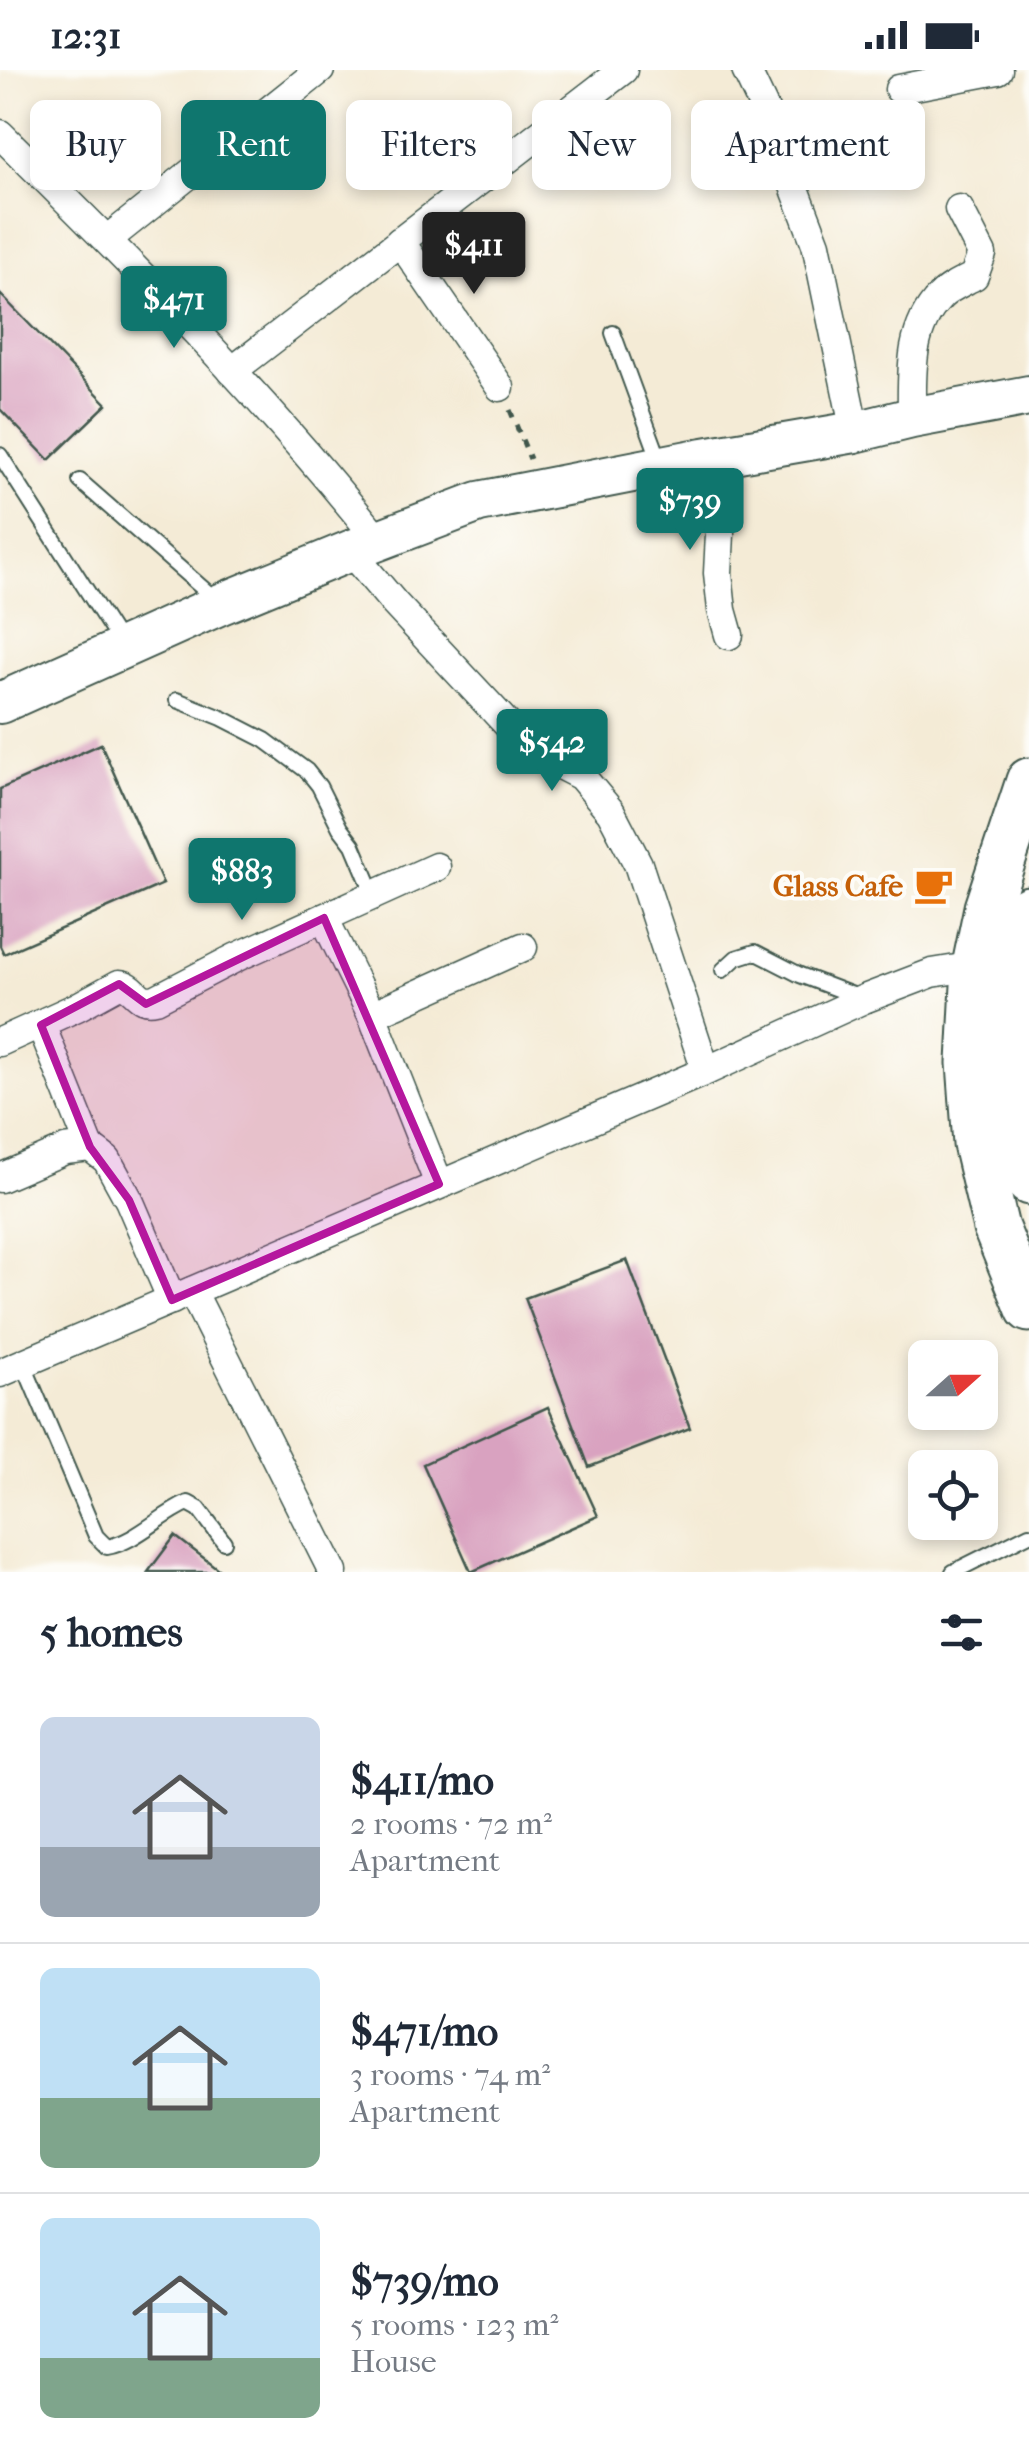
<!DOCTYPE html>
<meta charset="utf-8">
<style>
:root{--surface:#fff;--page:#f6f6f7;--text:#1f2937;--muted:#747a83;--line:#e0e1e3;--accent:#0f766e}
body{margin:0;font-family:"IM FELL French Canon",serif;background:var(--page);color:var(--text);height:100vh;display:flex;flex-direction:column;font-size:38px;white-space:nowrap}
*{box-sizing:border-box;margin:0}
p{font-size:32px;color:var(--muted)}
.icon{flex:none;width:55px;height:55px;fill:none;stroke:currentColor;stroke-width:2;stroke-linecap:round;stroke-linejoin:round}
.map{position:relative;height:1502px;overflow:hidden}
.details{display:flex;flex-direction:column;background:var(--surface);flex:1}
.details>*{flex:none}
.top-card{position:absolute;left:30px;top:30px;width:970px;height:90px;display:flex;gap:20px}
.needle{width:65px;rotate:69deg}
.fabs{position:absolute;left:908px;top:1270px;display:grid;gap:20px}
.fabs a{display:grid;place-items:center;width:90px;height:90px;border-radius:15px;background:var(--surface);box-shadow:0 5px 15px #0003;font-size:50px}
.price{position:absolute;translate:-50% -85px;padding:0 22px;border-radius:10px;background:var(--accent);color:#fff;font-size:32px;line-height:65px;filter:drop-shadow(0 2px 5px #0008)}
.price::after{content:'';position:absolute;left:50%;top:60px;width:30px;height:22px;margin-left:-15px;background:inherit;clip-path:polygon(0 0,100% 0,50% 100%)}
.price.current{background:#222;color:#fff}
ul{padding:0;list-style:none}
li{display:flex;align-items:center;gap:30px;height:250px;padding:0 40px}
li+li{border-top:2px solid var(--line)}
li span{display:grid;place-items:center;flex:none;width:280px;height:200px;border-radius:15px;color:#555}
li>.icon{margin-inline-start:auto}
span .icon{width:120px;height:120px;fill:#fffc;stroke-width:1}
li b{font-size:42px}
h2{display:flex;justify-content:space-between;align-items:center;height:120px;padding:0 40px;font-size:42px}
.pill{padding:0 35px;border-radius:15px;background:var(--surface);box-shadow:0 5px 15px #0003;font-size:35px;line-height:90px}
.pill.current{background:var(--accent);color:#fff}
.status{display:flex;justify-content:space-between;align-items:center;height:70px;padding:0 50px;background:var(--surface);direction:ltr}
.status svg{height:28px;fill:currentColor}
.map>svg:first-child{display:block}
</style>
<div class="status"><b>12:31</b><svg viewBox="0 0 49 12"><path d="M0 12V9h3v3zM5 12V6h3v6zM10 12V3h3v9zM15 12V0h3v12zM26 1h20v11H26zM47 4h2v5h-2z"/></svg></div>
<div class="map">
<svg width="1029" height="1502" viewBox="0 0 1029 1502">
<rect width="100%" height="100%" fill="#fdfcf7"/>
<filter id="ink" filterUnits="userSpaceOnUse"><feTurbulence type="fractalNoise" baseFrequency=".01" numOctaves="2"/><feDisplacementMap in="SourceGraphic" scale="20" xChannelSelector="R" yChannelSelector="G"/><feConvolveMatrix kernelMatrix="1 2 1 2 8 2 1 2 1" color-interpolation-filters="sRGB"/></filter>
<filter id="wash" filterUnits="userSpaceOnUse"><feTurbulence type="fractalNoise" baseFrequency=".0048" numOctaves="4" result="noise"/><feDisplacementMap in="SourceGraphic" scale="40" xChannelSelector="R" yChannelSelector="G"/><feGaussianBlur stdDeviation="2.25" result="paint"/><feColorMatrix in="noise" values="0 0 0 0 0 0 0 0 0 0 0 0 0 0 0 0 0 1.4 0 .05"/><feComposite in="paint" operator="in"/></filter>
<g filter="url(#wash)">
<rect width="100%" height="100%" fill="#f4ebd6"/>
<g id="blocks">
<!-- building -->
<g fill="#d9a2c0">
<path d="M0 224 107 334 49 390 0 339Z"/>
<path d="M101 674 163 814 4 884 0 876V719Z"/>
<path d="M627 1190 690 1358 589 1397 525 1228Z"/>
<path d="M548 1337 598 1446 471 1502 423 1394Z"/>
<path d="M175 1466 222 1502H148Z"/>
</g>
</g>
</g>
<g filter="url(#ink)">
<use href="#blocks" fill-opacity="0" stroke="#3f574c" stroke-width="2.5"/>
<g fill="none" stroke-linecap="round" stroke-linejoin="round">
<defs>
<g id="lane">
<path d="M613 263 660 391"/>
<path d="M0 385 121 574"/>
<path d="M80 411 215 529"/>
<path d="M177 630 222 648 265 670 307 701 319 716 340 758 353 775 374 825"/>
<path d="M723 900 736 888 755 882 800 905 863 929"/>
<path d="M23 1293 96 1466 107 1477C136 1472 160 1445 188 1433L199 1439 224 1472"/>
<path d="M953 1502 1029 1464"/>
</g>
<g id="street">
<path d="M746 0 765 40 816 174 855 362"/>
<path d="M899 19 998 0"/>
<path d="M0 64C132 194 264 326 379 471"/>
<path d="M108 169 320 0"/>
<path d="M400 171 500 317"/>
<path d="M232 301 623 0"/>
<path d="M912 348C912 306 908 260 940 227 948 218 963 212 974 206L982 184 959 139"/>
<path d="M704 388 720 464 718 503 722 540 729 565"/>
<path d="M350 481 395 534 520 668 542 686 581 706 611 742 638 794 706 1001"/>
<path d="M324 848 372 945 439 1114"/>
<path d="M372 945 523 877"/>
<path d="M41 955 90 1077"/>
<path d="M0 972 77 937 119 914C137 915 135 934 156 929L237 887 436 797"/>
<path d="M0 1108 65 1080 90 1077 107 1090 129 1130 172 1230"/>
<path d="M192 1221 333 1502"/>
<path d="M0 1303 706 1001 864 929 932 903 975 896"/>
</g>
<path id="secondary" d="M0 633 221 534 350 481 479 432 704 388 855 362 912 348 1029 326"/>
<g id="primary">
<path d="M1029 711 987 838 975 896 970 993 976 1074 996 1158 1029 1239"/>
<path d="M1029 839 1024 852 1013 919 1010 985 1016 1064 1029 1112"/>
</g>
</defs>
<!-- lane casing -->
<use href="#lane" stroke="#3f574c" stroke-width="18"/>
<!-- street casing -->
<use href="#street" stroke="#3f574c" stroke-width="31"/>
<!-- secondary casing -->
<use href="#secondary" stroke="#3f574c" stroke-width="44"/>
<!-- primary casing -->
<use href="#primary" stroke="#3f574c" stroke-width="49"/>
<!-- path -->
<path stroke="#3f574c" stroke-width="5" stroke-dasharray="8 8" stroke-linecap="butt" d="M510 340 530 389"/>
<!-- lane -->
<use href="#lane" stroke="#fff" stroke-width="14"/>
<!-- street -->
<use href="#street" stroke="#fff" stroke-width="28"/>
<!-- secondary -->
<use href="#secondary" stroke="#fff" stroke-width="40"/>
<!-- primary -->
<use href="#primary" stroke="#fff" stroke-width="45"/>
</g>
</g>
<!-- marked area -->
<path fill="#b5179e" fill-opacity="0.2" stroke="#b5179e" stroke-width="8" stroke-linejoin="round" d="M324 848 439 1114 172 1230 129 1130 90 1077 41 955 119 914 146 934Z"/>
<!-- icons -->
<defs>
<symbol id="cafe-bare" viewBox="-9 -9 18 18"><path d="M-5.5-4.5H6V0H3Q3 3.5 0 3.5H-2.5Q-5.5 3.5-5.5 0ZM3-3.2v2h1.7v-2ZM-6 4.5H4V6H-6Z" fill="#e8710a" stroke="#fdfcf7" stroke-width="2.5" paint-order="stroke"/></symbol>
</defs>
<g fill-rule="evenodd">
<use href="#cafe-bare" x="906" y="788" width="55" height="55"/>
</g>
<g text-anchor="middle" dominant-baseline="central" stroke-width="8" stroke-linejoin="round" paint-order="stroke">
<!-- food labels -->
<g font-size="30" font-weight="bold" fill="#c56008" stroke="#fdfcf7" text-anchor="end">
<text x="903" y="816">Glass Cafe</text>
</g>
</g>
</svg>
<div class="fabs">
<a><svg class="needle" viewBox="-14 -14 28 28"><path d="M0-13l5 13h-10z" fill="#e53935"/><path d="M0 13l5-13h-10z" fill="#747a83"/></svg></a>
<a><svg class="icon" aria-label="locate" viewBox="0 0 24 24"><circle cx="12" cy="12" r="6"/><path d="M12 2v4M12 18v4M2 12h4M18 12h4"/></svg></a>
</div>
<b class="price current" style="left:474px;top:227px">$411</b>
<b class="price" style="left:174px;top:281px">$471</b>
<b class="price" style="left:690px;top:483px">$739</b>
<b class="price" style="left:552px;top:724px">$542</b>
<b class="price" style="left:242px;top:853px">$883</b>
<div class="top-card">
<a class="pill">Buy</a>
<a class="pill current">Rent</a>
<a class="pill">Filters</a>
<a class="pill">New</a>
<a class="pill">Apartment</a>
</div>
</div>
<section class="details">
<h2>5 homes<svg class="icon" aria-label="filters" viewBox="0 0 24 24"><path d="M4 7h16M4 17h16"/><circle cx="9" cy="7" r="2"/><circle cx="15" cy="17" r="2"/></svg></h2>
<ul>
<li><span style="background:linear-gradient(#c9d6e8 65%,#9aa5b1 0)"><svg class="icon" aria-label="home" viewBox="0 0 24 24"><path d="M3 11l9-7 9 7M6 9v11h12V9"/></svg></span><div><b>$411/mo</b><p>2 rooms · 72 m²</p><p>Apartment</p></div></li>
<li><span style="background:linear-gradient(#bfe0f5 65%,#7fa58c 0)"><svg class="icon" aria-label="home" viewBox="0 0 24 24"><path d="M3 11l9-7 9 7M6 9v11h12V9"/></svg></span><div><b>$471/mo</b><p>3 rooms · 74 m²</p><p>Apartment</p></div></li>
<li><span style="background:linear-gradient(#bfe0f5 70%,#7fa58c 0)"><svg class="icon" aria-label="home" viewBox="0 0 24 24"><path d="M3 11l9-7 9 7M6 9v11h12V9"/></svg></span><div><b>$739/mo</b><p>5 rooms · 123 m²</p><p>House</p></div></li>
</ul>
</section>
